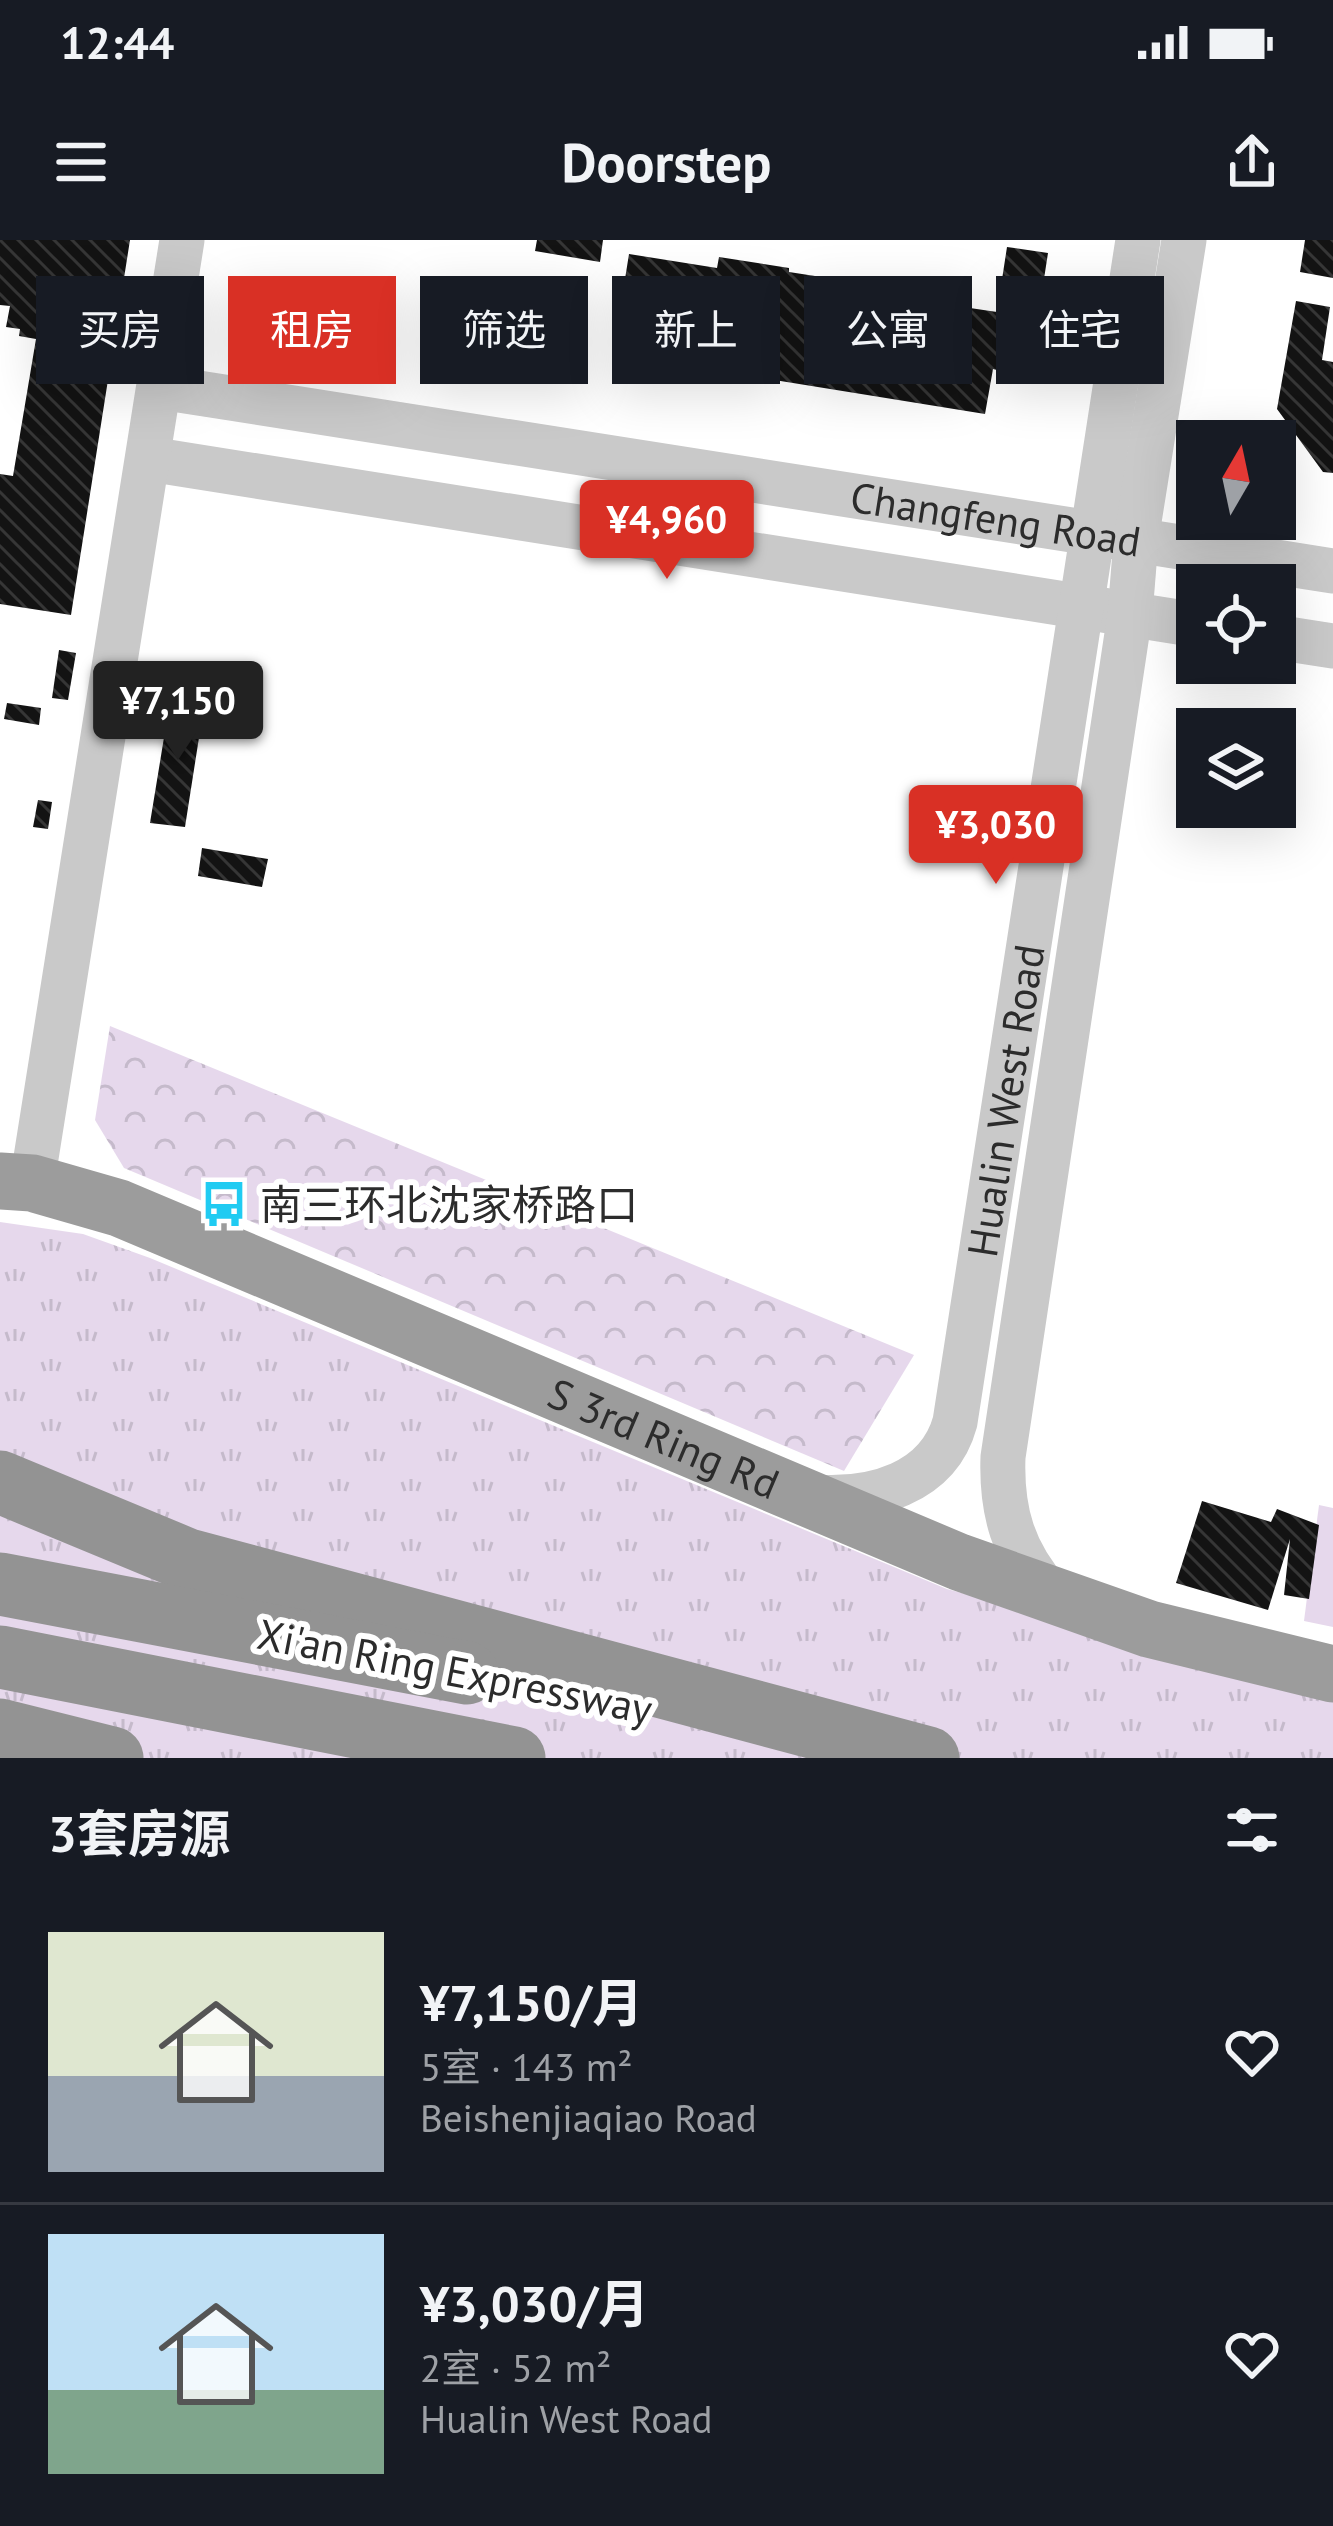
<!DOCTYPE html>
<html lang="zh">
<meta charset="utf-8">
<style>
:root{--surface:#171b24;--page:#20242c;--text:#f1f3f6;--muted:#9ea1a6;--line:#363941;--accent:#d93025}
body{margin:0;font-family:"PT Sans","Noto Sans SC",sans-serif;background:var(--page);color:var(--text);height:100vh;display:flex;flex-direction:column;font-size:45px;white-space:nowrap}
*{box-sizing:border-box;margin:0}
p{font-size:39px;color:var(--muted)}
.icon{flex:none;width:66px;height:66px;fill:none;stroke:currentColor;stroke-width:2;stroke-linecap:round;stroke-linejoin:round}
.map{position:relative;height:1518px;overflow:hidden}
.details{display:flex;flex-direction:column;background:var(--surface);flex:1}
.details>*{flex:none}
.top-card{position:absolute;left:36px;top:36px;width:1263px;height:108px;display:flex;gap:24px}
.needle{width:78px;rotate:9deg}
.tools{position:absolute;left:1176px;top:180px;display:grid;gap:24px}
.tools a{display:grid;place-items:center;width:120px;height:120px;border-radius:0px;background:var(--surface);box-shadow:0 12px 48px #0002;font-size:60px}
.price{position:absolute;translate:-50% -102px;padding:0 27px;border-radius:12px;background:var(--accent);color:#fff;font-size:39px;line-height:78px;filter:drop-shadow(0 3px 6px #0008)}
.price::after{content:'';position:absolute;left:50%;top:72px;width:36px;height:27px;margin-left:-18px;background:inherit;clip-path:polygon(0 0,100% 0,50% 100%)}
.price.on{background:#222;color:#fff}
ul{padding:0;list-style:none}
li{display:flex;align-items:center;gap:36px;height:300px;padding:0 48px}
li+li{border-top:3px solid var(--line)}
li span{display:grid;place-items:center;flex:none;width:336px;height:240px;border-radius:0px;color:#555}
li>.icon{margin-inline-start:auto}
span .icon{width:144px;height:144px;fill:#fffc;stroke-width:1}
li b{font-size:51px}
h2{display:flex;justify-content:space-between;align-items:center;height:144px;padding:0 48px;font-size:51px}
.chip{padding:0 42px;border-radius:0px;background:var(--surface);box-shadow:0 12px 48px #0002;font-size:42px;line-height:108px}
.chip.on{background:var(--accent);color:#fff}
.status{display:flex;justify-content:space-between;align-items:center;height:84px;padding:0 60px;background:var(--surface);direction:ltr}
.status svg{height:33px;fill:currentColor}
header{display:flex;justify-content:space-between;align-items:center;height:156px;padding:0 48px;background:var(--surface);font-size:54px;font-weight:800}
.map>svg:first-child{display:block}
</style>
<div class="status"><b>12:44</b><svg viewBox="0 0 49 12"><path d="M0 12V9h3v3zM5 12V6h3v6zM10 12V3h3v9zM15 12V0h3v12zM26 1h20v11H26zM47 4h2v5h-2z"/></svg></div>
<header><svg class="icon" aria-label="menu" viewBox="0 0 24 24"><path d="M4 6h16M4 12h16M4 18h16"/></svg>Doorstep<svg class="icon" aria-label="share" viewBox="0 0 24 24"><path d="M12 15V3M7 8l5-5 5 5M5 13v7h14v-7"/></svg></header>
<div class="map">
<svg width="1333" height="1518" viewBox="0 0 1333 1518">
<defs>
<pattern id="grass-tufts" width="24" height="20" patternUnits="userSpaceOnUse" patternTransform="scale(3)"><rect width="24" height="20" fill="#e6d8ec"/><path d="M3 7l-1-3M5 7V3M7 7l1-3M15 17l-1-3M17 17v-4M19 17l1-3" fill="none" stroke="#c5bacb"/></pattern>
<pattern id="forest-crowns" width="20" height="18" patternUnits="userSpaceOnUse" patternTransform="scale(3)"><rect width="20" height="18" fill="#e6d8ec"/><path d="M2 6a3 3 0 1 1 6 0M12 15a3 3 0 1 1 6 0" fill="none" stroke="#c5bacb"/></pattern>
<pattern id="building-back-hatch" width="6" height="6" patternUnits="userSpaceOnUse" patternTransform="scale(3)"><rect width="6" height="6" fill="#131313"/><path d="M-1 5l2 2M0 0l6 6M5-1l2 2" fill="none" stroke="#363636"/></pattern>
</defs>
<rect width="100%" height="100%" fill="#fff"/>
<!-- grass -->
<path fill="url(#grass-tufts)" d="M0 982 83 994 150 1018 947 1349 1333 1452V1518H0Z"/>
<!-- forest -->
<path fill="url(#forest-crowns)" d="M110 786 914 1115 844 1231 124 928 95 880Z"/>
<!-- green -->
<path fill="#e6d8ec" d="M1319 1265 1333 1268V1387L1304 1381Z"/>
<!-- building -->
<g fill="url(#building-back-hatch)">
<path d="M0 0H130L71 375 0 364V234L13 236 36 99 19 96 20 89 6 87 10 66 0 65Z"/>
<path d="M537 0H603L600 22 535 11Z"/>
<path d="M1305 0H1333V38L1300 32Z"/>
<path d="M1007 7 1048 13 1035 97 1011 93 1004 132 993 129 985 174 613 114 629 14 717 28 719 17 789 28V32L815 36 814 43 872 53 873 46 903 51V46L972 57 970 68 997 72Z"/>
<path d="M1296 61 1330 67 1322 120 1333 122V233L1323 232 1277 169Z"/>
<path d="M59 410 76 413 68 460 52 458Z"/>
<path d="M182 454 201 457 199 471 203 472 185 587 150 583 169 467 179 468Z"/>
<path d="M7 463 41 468 39 485 4 479Z"/>
<path d="M38 560 52 562 48 589 33 587Z"/>
<path d="M202 608 268 619 262 647 198 636Z"/>
<path d="M1202 1261 1271 1282 1277 1269 1319 1285 1309 1359 1284 1355 1290 1299 1268 1370 1176 1343Z"/>
</g>
<g fill="none" stroke-linecap="round" stroke-linejoin="round">
<!-- tertiary -->
<g stroke="#c9c9c9" stroke-width="45">
<path id="s1" d="M160 147 1333 331"/>
<path d="M149 219 1197 385"/>
<path d="M1275 397 1333 406"/>
<path d="M32 943 182 0"/>
<path id="s2" d="M815 1257C872 1261 938 1244 955 1182L1138 0"/>
<path d="M1050 1354C1013 1313 1001 1271 1003 1217L1130 374 1136 300 1184 0"/>
</g>
<!-- trunk -->
<path stroke="#9c9c9c" stroke-width="57" id="s3" d="M0 941 32 943 119 968 959 1322 1149 1389 1333 1434"/>
<!-- motorway -->
<g stroke="#939393" stroke-width="63">
<path d="M0 1242 188 1320 928 1518"/>
<path d="M0 1344 467 1433"/>
<path d="M0 1417 514 1518"/>
<path d="M0 1490 112 1518"/>
</g>
</g>
<!-- icons -->
<defs>
<symbol id="bus-bare" viewBox="-9 -9 18 18"><path d="M-5-6H5V4H4V6H2V4H-2V6H-4V4H-5ZM-3.5-4V0h7V-4ZM-3.5 1.2v1.5H-2V1.2ZM2 1.2v1.5H3.5V1.2Z" fill="#20cbf2" stroke="#fff" stroke-width="2.5" paint-order="stroke"/></symbol>
</defs>
<g fill-rule="evenodd">
<use href="#bus-bare" x="191" y="931" width="66" height="66"/>
</g>
<g text-anchor="middle" dominant-baseline="central" stroke-width="12" stroke-linejoin="round" paint-order="stroke">
<!-- street labels -->
<g font-size="42" fill="#2c2c2c" stroke="#fff">
<text stroke="none"><textPath href="#s1" startOffset="846">Changfeng Road</textPath></text>
<text stroke="none"><textPath href="#s2" startOffset="498">Hualin West Road</textPath></text>
<text stroke="none"><textPath href="#s3" startOffset="714">S 3rd Ring Rd</textPath></text>
<text transform="translate(455 1431) rotate(11)">Xi'an Ring Expressway</text>
</g>
<!-- poi labels -->
<g font-size="42" fill="#2c2c2c" stroke="#fff" text-anchor="start">
<text x="260" y="964">南三环北沈家桥路口</text>
</g>
</g>
</svg>
<div class="tools">
<a><svg class="needle" viewBox="-14 -14 28 28"><path d="M0-13l5 13h-10z" fill="#e53935"/><path d="M0 13l5-13h-10z" fill="#9ea1a6"/></svg></a>
<a><svg class="icon" aria-label="locate" viewBox="0 0 24 24"><circle cx="12" cy="12" r="6"/><path d="M12 2v4M12 18v4M2 12h4M18 12h4"/></svg></a>
<a><svg class="icon" aria-label="layers" viewBox="0 0 24 24"><path d="M12 4l9 5-9 5-9-5zM3 14l9 5 9-5"/></svg></a>
</div>
<b class="price" style="left:667px;top:342px">¥4,960</b>
<b class="price on" style="left:178px;top:523px">¥7,150</b>
<b class="price" style="left:996px;top:647px">¥3,030</b>
<div class="top-card">
<a class="chip">买房</a>
<a class="chip on">租房</a>
<a class="chip">筛选</a>
<a class="chip">新上</a>
<a class="chip">公寓</a>
<a class="chip">住宅</a>
</div>
</div>
<section class="details">
<h2>3套房源<svg class="icon" aria-label="filters" viewBox="0 0 24 24"><path d="M4 7h16M4 17h16"/><circle cx="9" cy="7" r="2"/><circle cx="15" cy="17" r="2"/></svg></h2>
<ul>
<li><span style="background:linear-gradient(#dfe7d0 60%,#9aa5b1 0)"><svg class="icon" aria-label="home" viewBox="0 0 24 24"><path d="M3 11l9-7 9 7M6 9v11h12V9"/></svg></span><div><b>¥7,150/月</b><p>5室 · 143 m²</p><p>Beishenjiaqiao Road</p></div><svg class="icon" aria-label="heart" viewBox="0 0 24 24"><path d="M12 20l-8-8c-3-5 5-10 8-4 3-6 11-1 8 4z"/></svg></li>
<li><span style="background:linear-gradient(#bfe0f5 65%,#7fa58c 0)"><svg class="icon" aria-label="home" viewBox="0 0 24 24"><path d="M3 11l9-7 9 7M6 9v11h12V9"/></svg></span><div><b>¥3,030/月</b><p>2室 · 52 m²</p><p>Hualin West Road</p></div><svg class="icon" aria-label="heart" viewBox="0 0 24 24"><path d="M12 20l-8-8c-3-5 5-10 8-4 3-6 11-1 8 4z"/></svg></li>
</ul>
</section>
